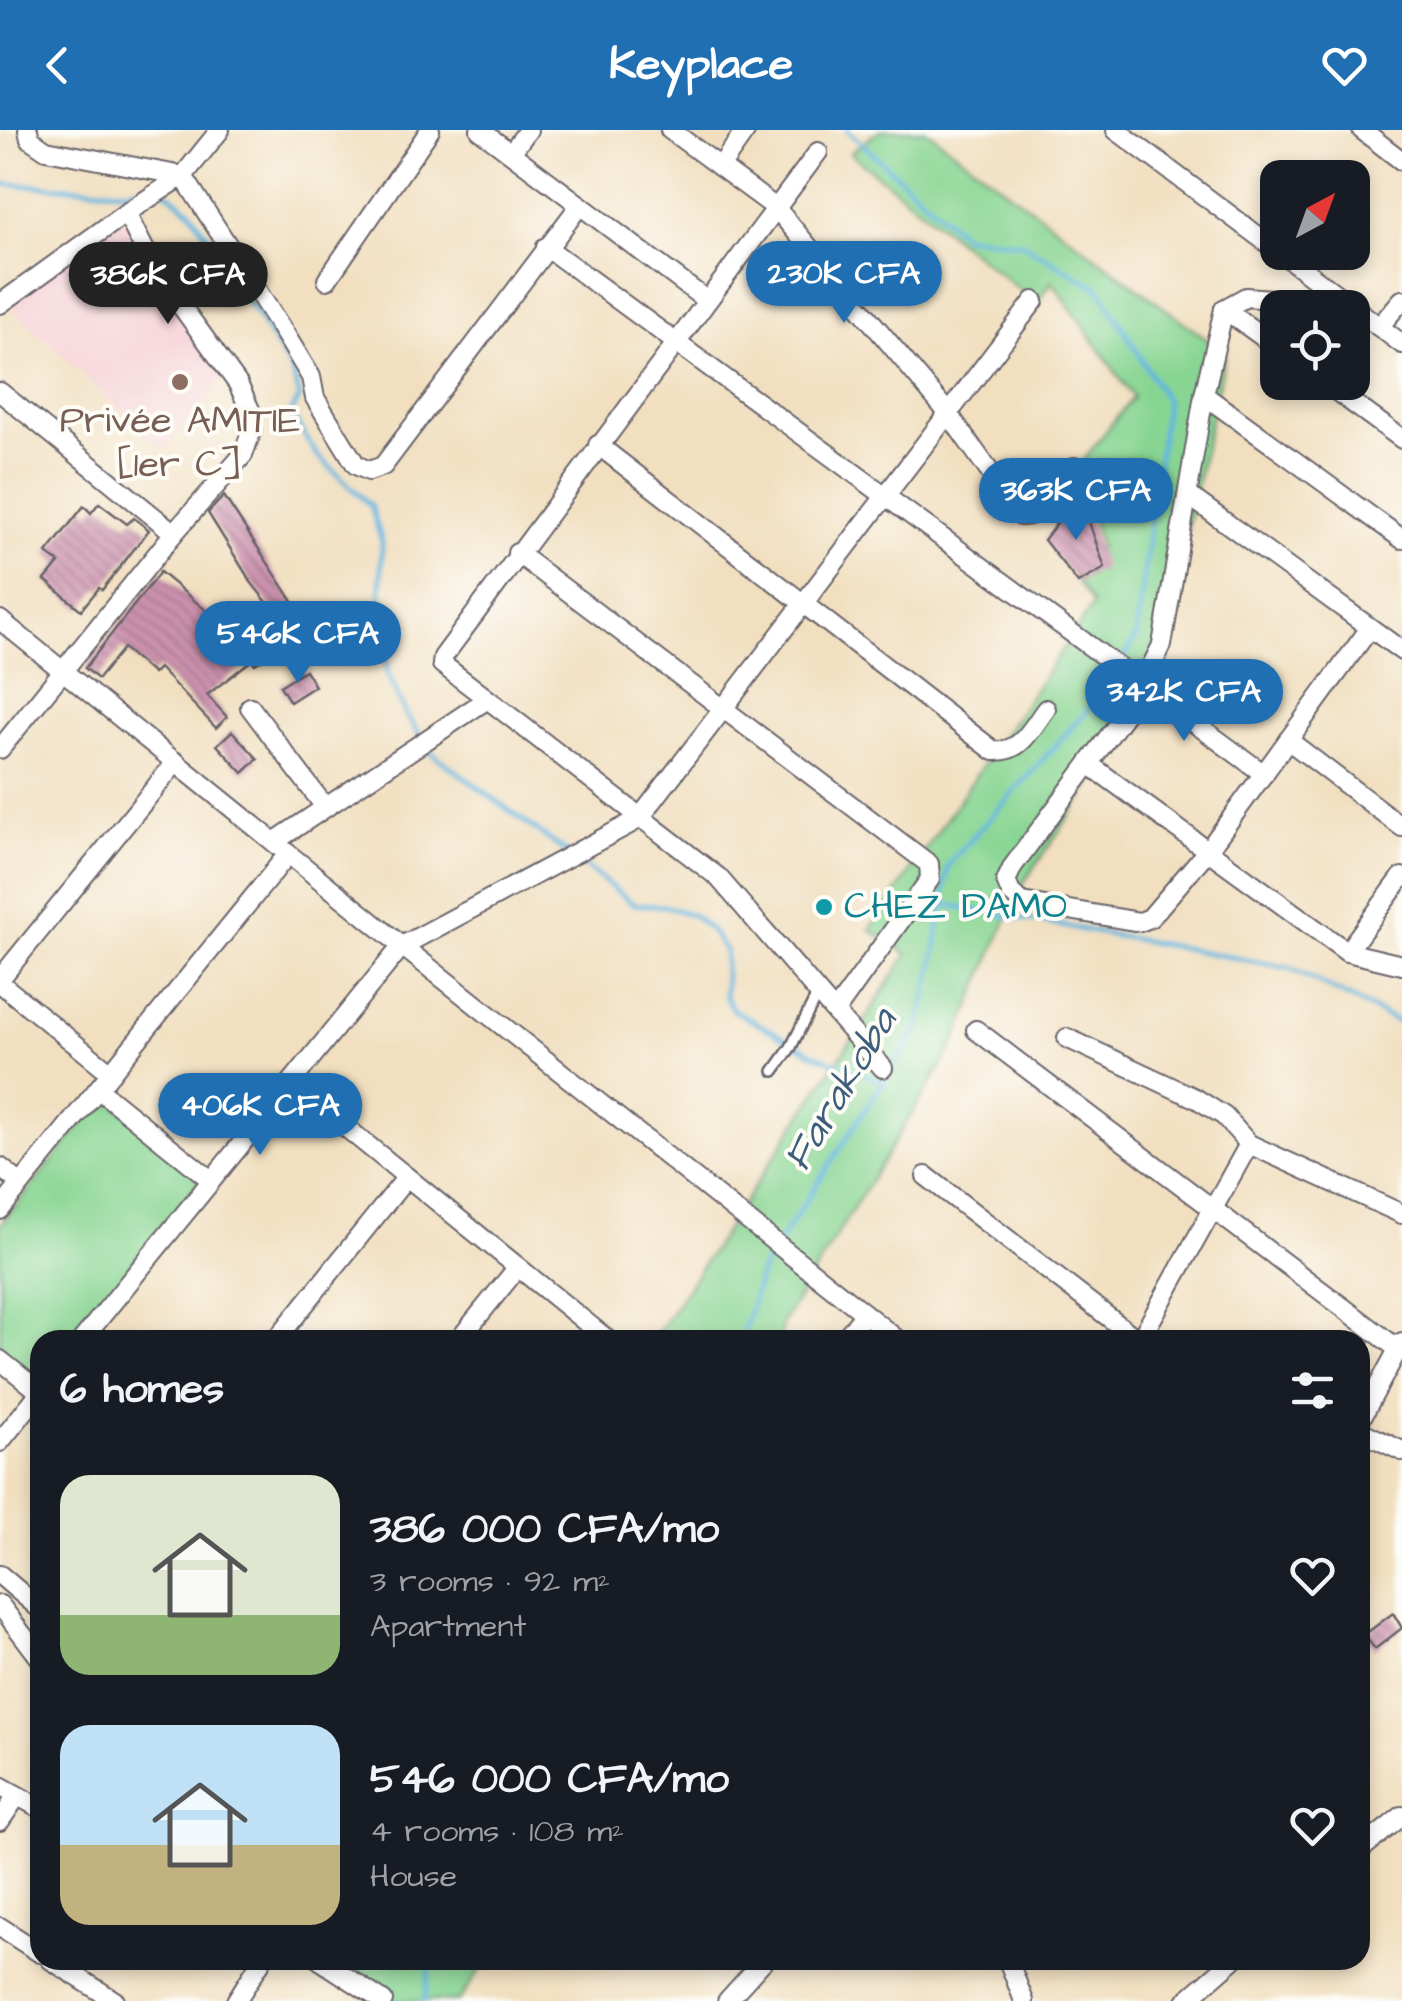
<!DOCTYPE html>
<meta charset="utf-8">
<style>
:root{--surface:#171b24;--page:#242831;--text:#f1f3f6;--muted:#9ea1a6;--accent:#1f6fb2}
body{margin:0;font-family:"Architects Daughter",sans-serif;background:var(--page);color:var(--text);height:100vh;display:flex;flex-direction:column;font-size:38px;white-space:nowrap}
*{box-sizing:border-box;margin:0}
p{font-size:32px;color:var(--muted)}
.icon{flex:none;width:55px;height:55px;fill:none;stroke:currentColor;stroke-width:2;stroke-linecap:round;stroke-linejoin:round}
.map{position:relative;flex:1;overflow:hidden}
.drawer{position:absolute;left:30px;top:1200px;width:1340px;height:640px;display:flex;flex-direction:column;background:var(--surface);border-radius:30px;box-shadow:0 5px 15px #0003}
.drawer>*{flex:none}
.needle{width:65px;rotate:41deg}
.buttons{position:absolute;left:1260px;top:30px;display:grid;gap:20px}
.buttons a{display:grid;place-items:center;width:110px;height:110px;border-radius:20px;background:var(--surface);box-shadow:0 5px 15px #0003;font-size:50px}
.price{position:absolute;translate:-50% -85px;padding:0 22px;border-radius:35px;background:var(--accent);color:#fff;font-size:32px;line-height:65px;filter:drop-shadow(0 2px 5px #0008)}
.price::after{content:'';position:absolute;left:50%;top:60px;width:30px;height:22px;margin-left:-15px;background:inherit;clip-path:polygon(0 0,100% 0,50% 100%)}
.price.active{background:#222;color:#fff}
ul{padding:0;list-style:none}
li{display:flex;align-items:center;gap:30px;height:250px;padding:0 30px}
li span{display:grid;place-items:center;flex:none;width:280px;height:200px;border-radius:30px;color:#555}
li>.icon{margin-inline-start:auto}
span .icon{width:120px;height:120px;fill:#fffc;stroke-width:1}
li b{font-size:42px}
h2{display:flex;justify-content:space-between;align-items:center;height:120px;padding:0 30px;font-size:42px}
header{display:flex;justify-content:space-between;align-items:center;height:130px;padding:0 30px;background:var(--accent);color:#fff;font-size:45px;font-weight:700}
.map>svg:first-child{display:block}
</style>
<header><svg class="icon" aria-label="back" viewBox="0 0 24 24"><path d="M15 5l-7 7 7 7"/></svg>Keyplace<svg class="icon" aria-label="heart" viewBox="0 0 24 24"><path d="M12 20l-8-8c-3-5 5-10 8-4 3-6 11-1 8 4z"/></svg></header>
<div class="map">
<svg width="1402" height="1871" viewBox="0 0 1402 1871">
<defs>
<pattern id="building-back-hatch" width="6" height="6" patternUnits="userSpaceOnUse" patternTransform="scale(2.5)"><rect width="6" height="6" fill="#cc92ae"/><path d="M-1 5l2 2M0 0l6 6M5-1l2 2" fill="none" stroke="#a5778f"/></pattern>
</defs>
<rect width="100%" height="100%" fill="#fdfcf7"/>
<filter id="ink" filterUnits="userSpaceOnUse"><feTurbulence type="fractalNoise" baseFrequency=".01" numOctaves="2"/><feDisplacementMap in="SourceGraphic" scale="20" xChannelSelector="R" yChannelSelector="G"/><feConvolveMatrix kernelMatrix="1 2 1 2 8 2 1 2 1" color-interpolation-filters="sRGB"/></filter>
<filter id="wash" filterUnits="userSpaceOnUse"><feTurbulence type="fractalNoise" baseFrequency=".0048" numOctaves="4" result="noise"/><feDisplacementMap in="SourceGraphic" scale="40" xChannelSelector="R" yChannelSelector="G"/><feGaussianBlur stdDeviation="2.25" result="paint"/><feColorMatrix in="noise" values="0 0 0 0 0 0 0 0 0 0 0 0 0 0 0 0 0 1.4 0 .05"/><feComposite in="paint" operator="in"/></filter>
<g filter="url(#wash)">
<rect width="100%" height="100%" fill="#f1dfc0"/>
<!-- built -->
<path fill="#f6cfd6" d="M122 89 224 247 164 320 4 171Z"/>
<!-- grass -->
<g fill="#88d593" stroke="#557c67" stroke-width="2.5">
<path d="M880 0H926L1225 223 1175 453 1166 545 1020 758 952 919 782 1194 780 1210H653L908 824 870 800 1093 475 1066 435 1100 417 1077 338 1133 267 1052 151 1037 174 850 23Z"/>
<path d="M105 966 204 1046 70 1210H40L38 1250 0 1219V1095Z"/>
<path d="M327 1830H487L459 1871H382Z"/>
</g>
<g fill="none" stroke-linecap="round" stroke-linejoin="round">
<!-- stream -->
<g stroke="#62b5de" stroke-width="5">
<path d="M0 54 123 60 152 57"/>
<path d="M167 62 191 81 291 239 300 267 291 283 316 324 371 376 382 412 380 481 388 545 406 585 433 624 567 723"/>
<path d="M576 729 633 774 665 776 694 786 711 801 725 820V866L733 880 816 925 885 953"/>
<path d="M943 774 1290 838 1402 894"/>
<path d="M741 1210 762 1138 918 899 934 833 948 735 1112 553 1136 506 1166 271 1100 159 1021 113 964 106 847 0"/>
<path d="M424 1871 431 1830"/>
</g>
</g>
<g id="blocks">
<!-- building -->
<g fill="url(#building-back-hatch)">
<path d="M1079 364 1105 438 1078 453 1044 410Z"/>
<path d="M224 366 294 473 278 486 251 452 208 383Z"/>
<path d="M99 373 127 394 134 388 149 400 102 460 99 458 81 480 45 450 59 433 47 423 84 376 91 383Z"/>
<path d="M160 442 225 496 235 487 243 498 268 481 288 513 255 534 252 530 207 565 227 587 216 598 159 538 153 544 123 518 98 549 85 538Z"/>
<path d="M305 540 315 556 290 572 280 556Z"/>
<path d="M232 601 258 629 243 643 217 615Z"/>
<path d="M1393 1483 1402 1498 1375 1519 1364 1505Z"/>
</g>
</g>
</g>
<g filter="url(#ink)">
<use href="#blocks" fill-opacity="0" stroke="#6a646a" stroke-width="2.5"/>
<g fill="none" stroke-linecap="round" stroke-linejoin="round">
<defs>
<path id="lane" d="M774 941 791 917 818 863"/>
<g id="street">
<path d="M28 0 30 9 46 20 183 46 285 204 311 247 315 268 356 335 369 341 383 336 580 75"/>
<path d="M480 0 706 170"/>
<path d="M670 0 776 78 948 283 1021 386C1044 388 1061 354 1075 337"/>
<path d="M1116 0 1278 121"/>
<path d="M1362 0 1402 31"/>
<path d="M818 22 443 527 442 534 718 747 883 938"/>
<path d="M511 23 528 0"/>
<path d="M720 37 746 0"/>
<path d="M546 117 1264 644"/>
<path d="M1280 122 1402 214"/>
<path d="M327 150 430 0"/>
<path d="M0 174 126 83 183 46 220 0"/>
<path d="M1349 175 1246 167 1224 179 1204 265 1162 515 1132 575 1013 736 1006 751 1011 763 1022 772 1140 792 1150 788 1208 720 1370 498"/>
<path d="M1224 179 1278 218"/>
<path d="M1379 197 1402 170"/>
<path d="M1324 252 1402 309"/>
<path d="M0 262 174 403"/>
<path d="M1204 265 1402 409"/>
<path d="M598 315 994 621C1021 623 1031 599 1046 579"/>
<path d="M1188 365 1402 521"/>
<path d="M517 423 929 734 930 749 835 882"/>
<path d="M0 490 402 816 898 1210"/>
<path d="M250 577 325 677"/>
<path d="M1288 610 1402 697"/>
<path d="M0 619 174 403 243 325 252 300V284L238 254 155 140 126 83"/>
<path d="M1090 635 1347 822 1402 835"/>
<path d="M274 712 486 570"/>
<path d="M1347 822 1402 747"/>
<path d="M0 849 176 632"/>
<path d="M0 853 111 943"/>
<path d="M976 900 1398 1219"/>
<path d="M1067 908 1197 969 1224 986 1249 1014 1402 1084"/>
<path d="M291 953 608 1210"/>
<path d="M98 959 211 1050"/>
<path d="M0 1037 21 1054"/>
<path d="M926 1046 1138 1210"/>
<path d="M0 1080 288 724"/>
<path d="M82 1210 402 816 639 689 1034 171"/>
<path d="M276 1210 407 1047"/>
<path d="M459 1210 518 1137"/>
<path d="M843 1210 865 1184"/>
<path d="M1140 1210 1249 1014"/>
<path d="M0 1230 40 1262"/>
<path d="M1360 1290 1402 1212"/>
<path d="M1360 1301 1402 1321"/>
<path d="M0 1312 40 1262"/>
<path d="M0 1445 40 1479"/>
<path d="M0 1475 40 1528"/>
<path d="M0 1656 40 1678"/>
<path d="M0 1691 17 1666"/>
<path d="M1360 1720 1402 1686"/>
<path d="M0 1797 40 1823"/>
<path d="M51 1830 115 1871"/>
<path d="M320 1830 383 1871"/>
<path d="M1008 1830 1024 1871"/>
<path d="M236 1871 262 1830"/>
<path d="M727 1871 764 1830"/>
<path d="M1186 1871 1233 1830"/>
</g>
</defs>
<!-- lane casing -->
<use href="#lane" stroke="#6a646a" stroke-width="14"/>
<!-- street casing -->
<use href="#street" stroke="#6a646a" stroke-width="22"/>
<!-- lane -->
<use href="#lane" stroke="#fff" stroke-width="9"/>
<!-- street -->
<use href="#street" stroke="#fff" stroke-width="18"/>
</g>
</g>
<!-- markers -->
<circle fill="#8d6e63" stroke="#fdfcf7" stroke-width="4" cx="180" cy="252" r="10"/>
<circle fill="#0f9aa8" stroke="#fdfcf7" stroke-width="4" cx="824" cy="777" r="10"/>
<g text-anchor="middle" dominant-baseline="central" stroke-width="8" stroke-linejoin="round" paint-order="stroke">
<!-- education labels -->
<g font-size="38" fill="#785e54" stroke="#fdfcf7">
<text x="180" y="291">Privée AMITIE<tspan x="180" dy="44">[1er C]</tspan></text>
</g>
<!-- culture labels -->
<g font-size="38" fill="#0d838f" stroke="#fdfcf7" text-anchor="start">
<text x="844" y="777">CHEZ DAMO</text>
</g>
<!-- water labels -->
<g font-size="40" font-style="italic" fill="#3c5d7c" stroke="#fdfcf7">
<text transform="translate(841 960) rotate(-59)">Farakoba</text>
</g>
</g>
</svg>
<div class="buttons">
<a><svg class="needle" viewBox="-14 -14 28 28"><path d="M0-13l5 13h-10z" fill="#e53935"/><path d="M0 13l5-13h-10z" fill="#9ea1a6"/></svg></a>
<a><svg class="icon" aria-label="locate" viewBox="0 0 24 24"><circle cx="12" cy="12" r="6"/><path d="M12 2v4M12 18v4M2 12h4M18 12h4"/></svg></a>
</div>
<b class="price" style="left:844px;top:196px">230K CFA</b>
<b class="price active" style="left:168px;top:197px">386K CFA</b>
<b class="price" style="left:1076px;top:413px">363K CFA</b>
<b class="price" style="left:298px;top:556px">546K CFA</b>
<b class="price" style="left:1184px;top:614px">342K CFA</b>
<b class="price" style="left:260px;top:1028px">406K CFA</b>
<section class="drawer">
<h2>6 homes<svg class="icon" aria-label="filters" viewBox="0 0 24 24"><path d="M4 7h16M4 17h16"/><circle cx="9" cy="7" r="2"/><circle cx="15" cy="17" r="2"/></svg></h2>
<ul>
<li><span style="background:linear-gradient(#dfe7d0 70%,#8fb573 0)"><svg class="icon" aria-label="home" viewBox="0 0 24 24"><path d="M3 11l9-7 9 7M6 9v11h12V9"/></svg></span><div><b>386 000 CFA/mo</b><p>3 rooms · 92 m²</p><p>Apartment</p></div><svg class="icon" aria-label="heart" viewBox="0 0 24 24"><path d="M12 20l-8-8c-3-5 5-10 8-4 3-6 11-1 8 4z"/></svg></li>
<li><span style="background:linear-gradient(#bfe0f5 60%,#c2b280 0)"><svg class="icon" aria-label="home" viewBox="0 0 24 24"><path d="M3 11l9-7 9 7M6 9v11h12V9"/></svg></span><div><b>546 000 CFA/mo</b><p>4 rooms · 108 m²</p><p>House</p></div><svg class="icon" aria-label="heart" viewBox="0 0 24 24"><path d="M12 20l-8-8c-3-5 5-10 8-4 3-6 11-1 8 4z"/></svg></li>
</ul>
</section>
</div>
